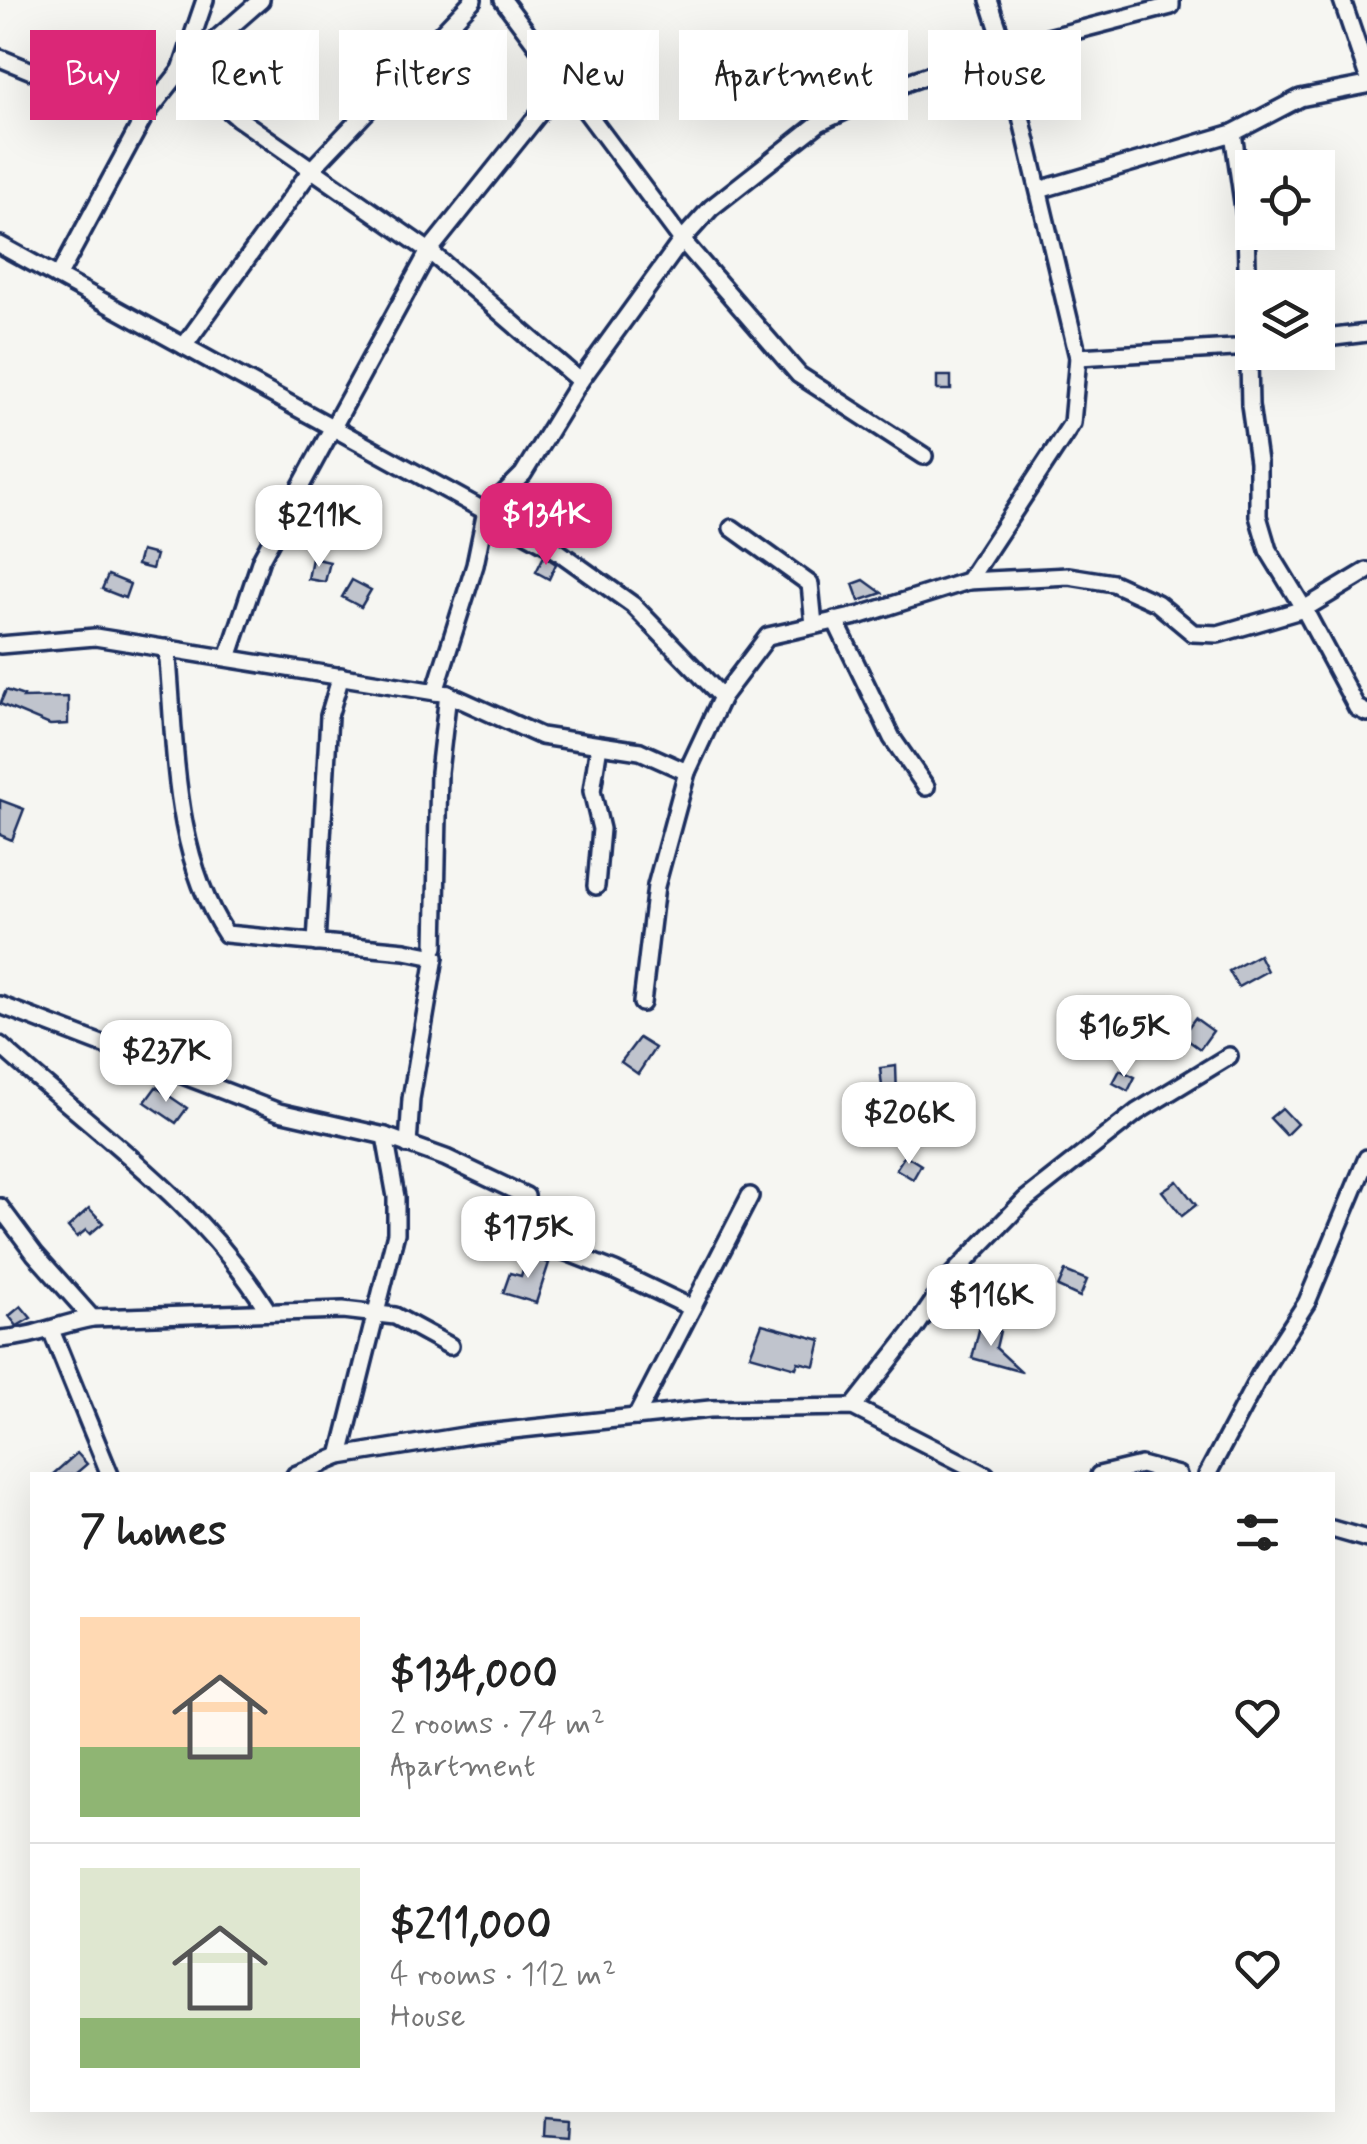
<!DOCTYPE html>
<meta charset="utf-8">
<style>
:root{--surface:#fff;--page:#f6f6f6;--text:#222;--muted:#767676;--line:#e0e0e0;--accent:#db2777}
body{margin:0;font-family:Mynerve,sans-serif;background:var(--page);color:var(--text);height:100vh;display:flex;flex-direction:column;font-size:38px;white-space:nowrap}
*{box-sizing:border-box;margin:0}
p{font-size:32px;color:var(--muted)}
.icon{flex:none;width:55px;height:55px;fill:none;stroke:currentColor;stroke-width:2;stroke-linecap:round;stroke-linejoin:round}
.map{position:relative;flex:1;overflow:hidden}
.details{position:absolute;left:30px;top:1472px;width:1305px;height:640px;display:flex;flex-direction:column;background:var(--surface);border-radius:0px;box-shadow:0 10px 40px #0002}
.details>*{flex:none}
.top-card{position:absolute;left:30px;top:30px;width:1308px;height:90px;display:flex;gap:20px}
.tools{position:absolute;left:1235px;top:150px;display:grid;gap:20px}
.tools a{display:grid;place-items:center;width:100px;height:100px;border-radius:0px;background:var(--surface);box-shadow:0 10px 40px #0002;font-size:50px}
.price{position:absolute;translate:-50% -85px;padding:0 22px;border-radius:20px;background:#fff;color:#222;font-size:32px;line-height:65px;filter:drop-shadow(0 2px 5px #0008)}
.price::after{content:'';position:absolute;left:50%;top:60px;width:30px;height:22px;margin-left:-15px;background:inherit;clip-path:polygon(0 0,100% 0,50% 100%)}
.price.current{background:var(--accent);color:#fff}
ul{padding:0;list-style:none}
li{display:flex;align-items:center;gap:30px;height:250px;padding:0 50px}
li+li{border-top:2px solid var(--line)}
li span{display:grid;place-items:center;flex:none;width:280px;height:200px;border-radius:0px;color:#555}
li>.icon{margin-inline-start:auto}
span .icon{width:120px;height:120px;fill:#fffc;stroke-width:1}
li b{font-size:42px}
h2{display:flex;justify-content:space-between;align-items:center;height:120px;padding:0 50px;font-size:42px}
.chip{padding:0 35px;border-radius:0px;background:var(--surface);box-shadow:0 10px 40px #0002;font-size:35px;line-height:90px}
.chip.current{background:var(--accent);color:#fff}
.map>svg:first-child{display:block}
</style>
<div class="map">
<svg width="1367" height="2144" viewBox="0 0 1367 2144">
<rect width="100%" height="100%" fill="#f6f6f2"/>
<filter id="ink" filterUnits="userSpaceOnUse"><feTurbulence type="fractalNoise" baseFrequency=".01" numOctaves="2"/><feDisplacementMap in="SourceGraphic" scale="20" xChannelSelector="R" yChannelSelector="G"/><feConvolveMatrix kernelMatrix="1 2 1 2 8 2 1 2 1" color-interpolation-filters="sRGB"/></filter>
<g filter="url(#ink)">
<!-- building -->
<g fill="#c0c4cd" stroke="#1b2f5e" stroke-width="2.5">
<rect x="937" y="376" width="14" height="14"/>
<path d="M141 551 156 555 152 569 137 565Z"/>
<path d="M544 556 556 564 549 579 536 572Z"/>
<path d="M312 558 330 562 325 582 308 579Z"/>
<path d="M108 575 130 584 125 598 102 589Z"/>
<path d="M352 580 371 590 361 607 342 597Z"/>
<path d="M864 580 882 593 859 601 853 584Z"/>
<path d="M6 690 24 696 23 698 68 697V724L50 725 0 704Z"/>
<path d="M0 800 24 809 12 840 0 835Z"/>
<path d="M1259 955 1267 971 1238 987 1229 971Z"/>
<path d="M1195 1018 1213 1031 1200 1049 1182 1036Z"/>
<path d="M639 1038 655 1048 638 1074 621 1062Z"/>
<path d="M896 1066 897 1096H883L880 1068Z"/>
<path d="M1120 1070 1135 1077 1128 1091 1113 1083Z"/>
<path d="M156 1087 187 1108 176 1123 145 1102Z"/>
<path d="M1282 1108 1297 1124 1286 1135 1270 1118Z"/>
<path d="M905 1155 921 1165 913 1179 896 1169Z"/>
<path d="M1177 1181 1196 1205 1182 1216 1162 1191Z"/>
<path d="M89 1208 103 1223 90 1234 86 1230 77 1237 68 1227Z"/>
<path d="M527 1256 549 1263 536 1303 503 1293 510 1273 521 1276Z"/>
<path d="M1065 1271 1087 1280 1080 1297 1058 1287Z"/>
<path d="M21 1306 31 1318 17 1326 9 1316Z"/>
<path d="M762 1324 821 1340 815 1366 798 1362 796 1368 750 1355Z"/>
<path d="M980 1326 1000 1331 996 1348 1022 1372 972 1358Z"/>
<path d="M77 1453 87 1464 74 1475H52Z"/>
<path d="M544 2117 567 2119 566 2137 543 2135Z"/>
</g>
<g fill="none" stroke-linecap="round" stroke-linejoin="round">
<defs>
<g id="minor">
<path d="M261 0 181 70 238 118 429 251 580 381"/>
<path d="M503 0 682 240 799 375 924 456"/>
<path d="M1342 0 1367 74"/>
<path d="M0 58 144 117"/>
<path d="M1233 133 1246 223 1250 405 1258 462V516L1268 550 1304 609 1357 708 1367 713"/>
<path d="M1039 190 1233 133 1300 98 1367 85"/>
<path d="M0 245 556 550 633 605 722 697"/>
<path d="M58 277 144 117 181 70 205 0"/>
<path d="M1318 339 1367 333"/>
<path d="M184 346 311 170 473 0"/>
<path d="M1078 357 1252 347"/>
<path d="M732 528 810 584 814 625"/>
<path d="M968 581 1069 576 1113 583 1157 603 1193 633 1218 634 1304 609 1367 571"/>
<path d="M835 620 892 738 926 787"/>
<path d="M0 645 95 637 448 694 541 736 640 751 687 772 722 697 768 636 861 615 968 581 1072 423 1078 357 1005 49 989 0"/>
<path d="M167 648C176 743 172 853 226 934L405 951 435 957 411 1099 408 1145"/>
<path d="M228 658 261 559 429 251 565 81"/>
<path d="M435 692 475 565 486 511 523 474 580 381 682 240 711 208 819 123 908 82 1005 49 1171 6V0"/>
<path d="M596 886 601 829 592 791 599 745"/>
<path d="M316 943 329 716 341 676"/>
<path d="M435 947 439 772 448 694"/>
<path d="M642 1003 656 886 687 772"/>
<path d="M0 1005 279 1112 385 1136 446 1158 526 1196C530 1218 513 1224 536 1240L615 1271 692 1308"/>
<path d="M0 1045C94 1131 200 1201 268 1311"/>
<path d="M0 1207 35 1254 92 1318"/>
<path d="M51 1330 110 1475"/>
<path d="M0 1339C34 1337 59 1324 92 1318L343 1310 395 1316 450 1346"/>
<path d="M853 1407 916 1327 950 1277 1025 1200 1137 1112 1229 1056"/>
<path d="M636 1417 750 1196"/>
<path d="M340 1456 396 1233V1197L385 1136"/>
<path d="M295 1475 340 1456 476 1434 710 1409 853 1407 986 1475"/>
<path d="M1099 1475 1141 1465 1178 1475"/>
<path d="M1207 1475 1261 1373 1307 1302 1367 1158"/>
<path d="M1332 1529 1367 1539"/>
</g>
</defs>
<!-- minor casing -->
<use href="#minor" stroke="#1b2f5e" stroke-width="22"/>
<!-- minor -->
<use href="#minor" stroke="#f6f6f2" stroke-width="15"/>
</g>
</g>
</svg>
<div class="tools">
<a><svg class="icon" aria-label="locate" viewBox="0 0 24 24"><circle cx="12" cy="12" r="6"/><path d="M12 2v4M12 18v4M2 12h4M18 12h4"/></svg></a>
<a><svg class="icon" aria-label="layers" viewBox="0 0 24 24"><path d="M12 4l9 5-9 5-9-5zM3 14l9 5 9-5"/></svg></a>
</div>
<b class="price current" style="left:546px;top:568px">$134K</b>
<b class="price" style="left:319px;top:570px">$211K</b>
<b class="price" style="left:1124px;top:1080px">$165K</b>
<b class="price" style="left:166px;top:1105px">$237K</b>
<b class="price" style="left:909px;top:1167px">$206K</b>
<b class="price" style="left:528px;top:1281px">$175K</b>
<b class="price" style="left:991px;top:1349px">$116K</b>
<div class="top-card">
<a class="chip current">Buy</a>
<a class="chip">Rent</a>
<a class="chip">Filters</a>
<a class="chip">New</a>
<a class="chip">Apartment</a>
<a class="chip">House</a>
</div>
<section class="details">
<h2>7 homes<svg class="icon" aria-label="filters" viewBox="0 0 24 24"><path d="M4 7h16M4 17h16"/><circle cx="9" cy="7" r="2"/><circle cx="15" cy="17" r="2"/></svg></h2>
<ul>
<li><span style="background:linear-gradient(#ffd9b3 65%,#8fb573 0)"><svg class="icon" aria-label="home" viewBox="0 0 24 24"><path d="M3 11l9-7 9 7M6 9v11h12V9"/></svg></span><div><b>$134,000</b><p>2 rooms · 74 m²</p><p>Apartment</p></div><svg class="icon" aria-label="heart" viewBox="0 0 24 24"><path d="M12 20l-8-8c-3-5 5-10 8-4 3-6 11-1 8 4z"/></svg></li>
<li><span style="background:linear-gradient(#dfe7d0 75%,#8fb573 0)"><svg class="icon" aria-label="home" viewBox="0 0 24 24"><path d="M3 11l9-7 9 7M6 9v11h12V9"/></svg></span><div><b>$211,000</b><p>4 rooms · 112 m²</p><p>House</p></div><svg class="icon" aria-label="heart" viewBox="0 0 24 24"><path d="M12 20l-8-8c-3-5 5-10 8-4 3-6 11-1 8 4z"/></svg></li>
</ul>
</section>
</div>
